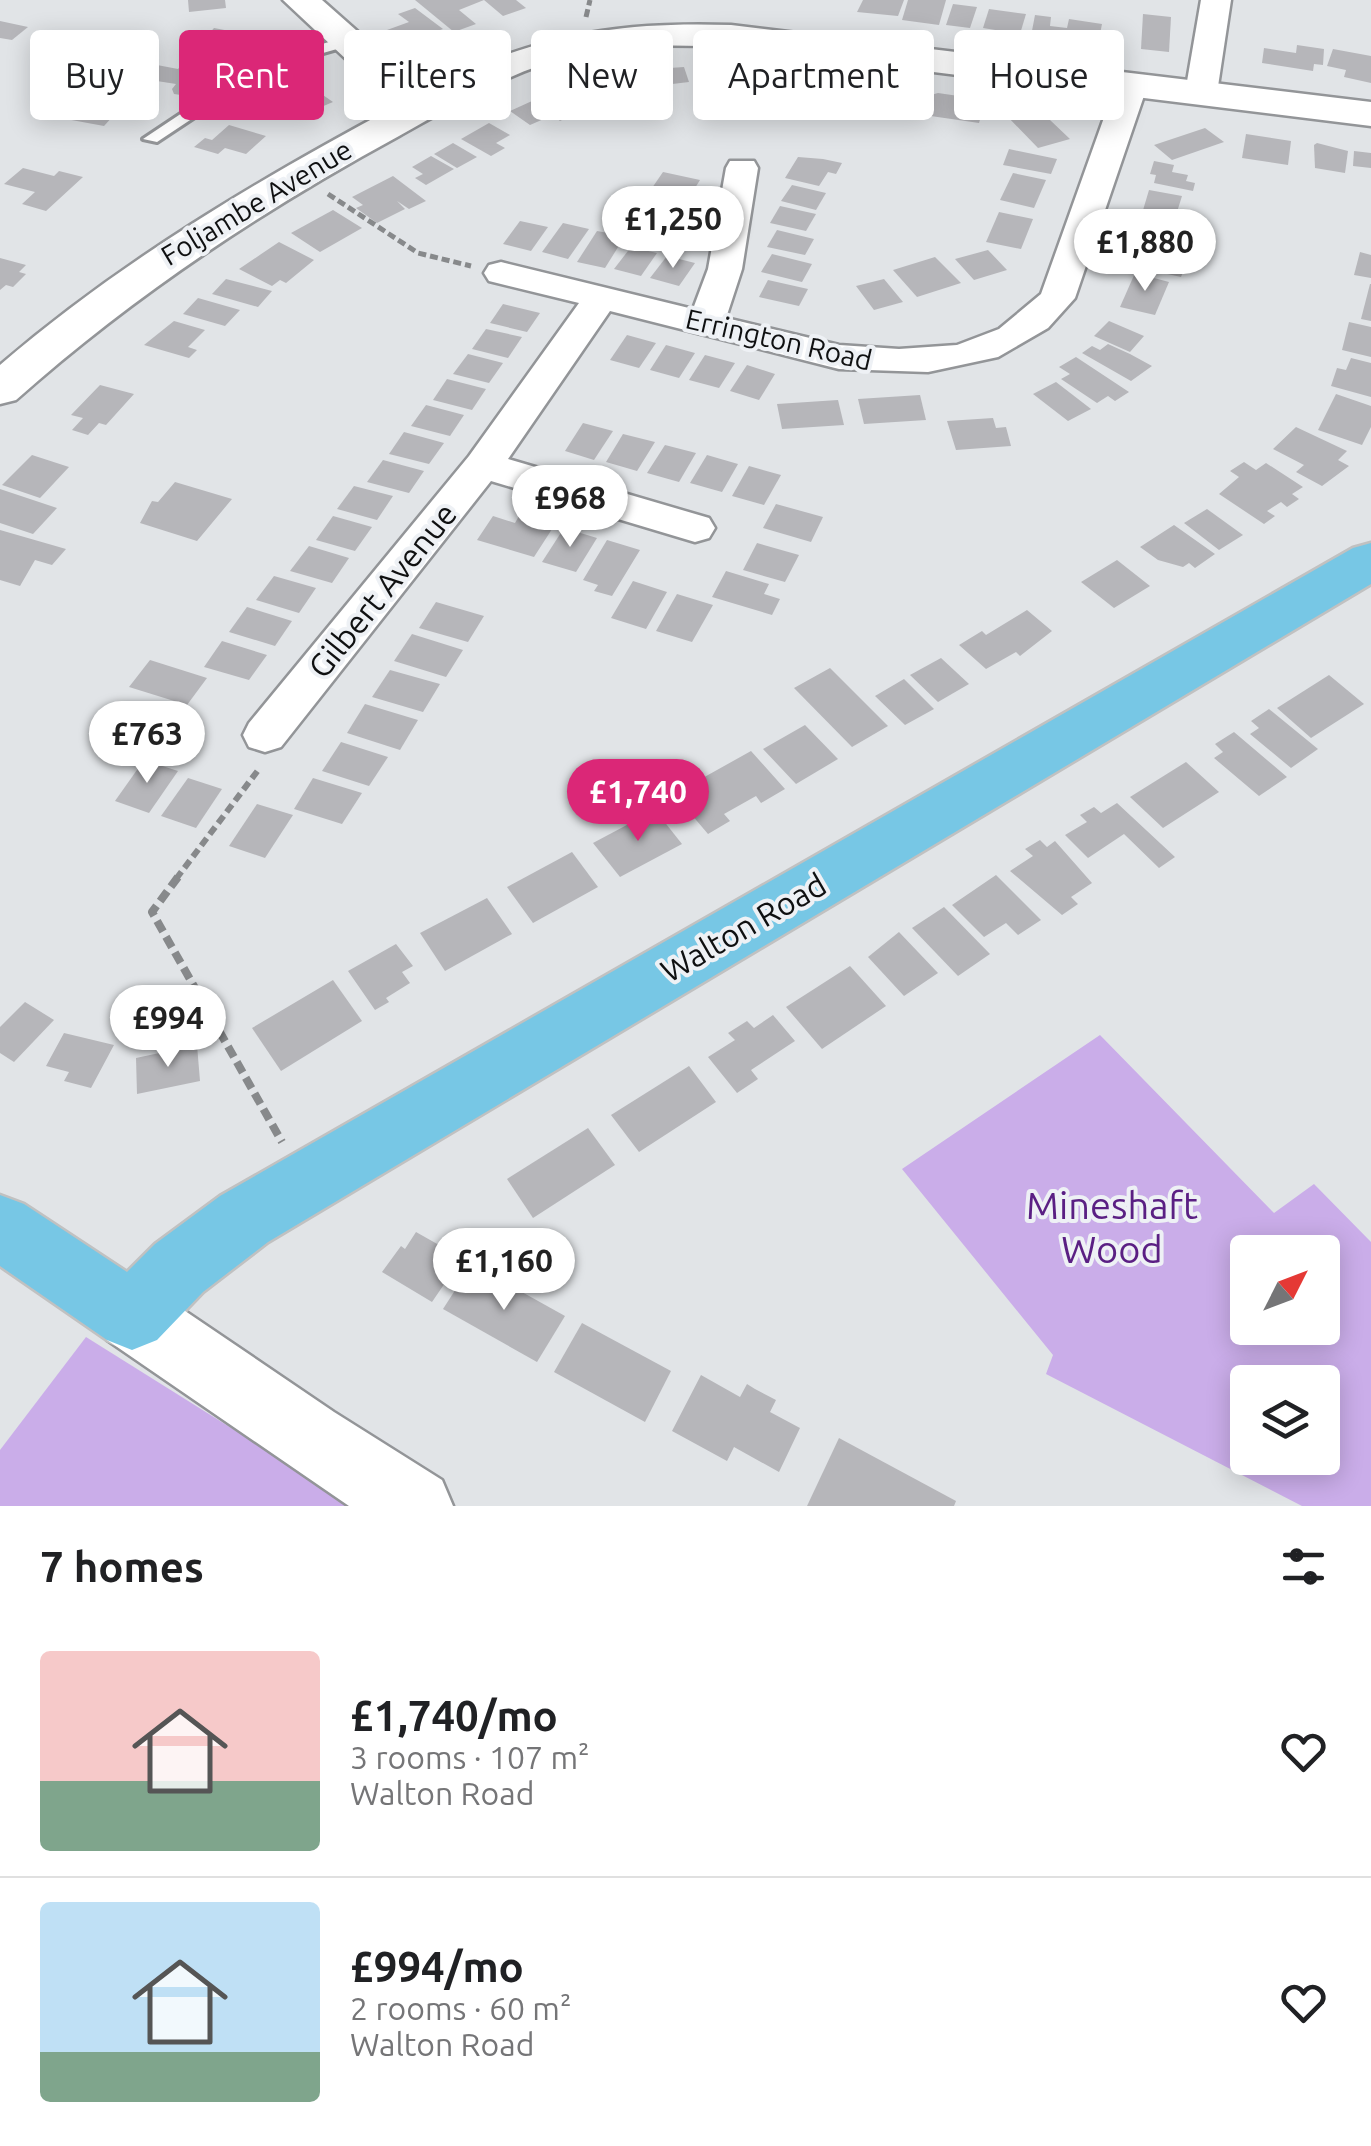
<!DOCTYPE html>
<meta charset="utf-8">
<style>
:root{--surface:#fff;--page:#f2f2f2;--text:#202124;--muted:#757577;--line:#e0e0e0;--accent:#db2777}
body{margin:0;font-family:Ubuntu,sans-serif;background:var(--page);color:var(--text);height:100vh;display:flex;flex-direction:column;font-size:38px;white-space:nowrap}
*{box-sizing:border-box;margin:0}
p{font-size:32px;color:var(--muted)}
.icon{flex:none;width:55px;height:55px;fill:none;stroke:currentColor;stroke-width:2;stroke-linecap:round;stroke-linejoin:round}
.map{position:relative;height:1506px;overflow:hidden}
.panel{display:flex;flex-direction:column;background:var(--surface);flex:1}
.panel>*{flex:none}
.guide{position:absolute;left:30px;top:30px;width:1312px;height:90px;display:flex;gap:20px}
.needle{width:65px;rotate:48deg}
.tools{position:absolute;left:1230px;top:1235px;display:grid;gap:20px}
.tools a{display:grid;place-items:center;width:110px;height:110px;border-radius:10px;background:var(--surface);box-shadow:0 5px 25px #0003;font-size:50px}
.price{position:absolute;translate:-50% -85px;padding:0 22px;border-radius:35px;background:#fff;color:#222;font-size:32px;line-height:65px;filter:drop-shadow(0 2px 5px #0008)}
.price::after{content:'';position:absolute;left:50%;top:60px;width:30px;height:22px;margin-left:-15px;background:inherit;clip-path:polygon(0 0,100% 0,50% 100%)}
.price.active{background:var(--accent);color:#fff}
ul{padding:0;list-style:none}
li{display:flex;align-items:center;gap:30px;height:250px;padding:0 40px}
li+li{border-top:2px solid var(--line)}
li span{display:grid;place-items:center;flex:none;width:280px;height:200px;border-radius:10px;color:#555}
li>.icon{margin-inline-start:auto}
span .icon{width:120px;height:120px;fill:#fffc;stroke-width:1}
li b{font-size:42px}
h2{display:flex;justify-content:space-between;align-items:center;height:120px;padding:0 40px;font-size:42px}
.chip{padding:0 35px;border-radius:10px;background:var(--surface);box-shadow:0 5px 25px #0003;font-size:35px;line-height:90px}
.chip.active{background:var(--accent);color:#fff}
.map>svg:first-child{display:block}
</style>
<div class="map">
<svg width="1371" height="1506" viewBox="0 0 1371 1506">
<rect width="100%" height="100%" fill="#e1e4e7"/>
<!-- green -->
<g fill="#caade9" fill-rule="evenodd">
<path d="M1100 1035 1274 1213 1314 1184 1371 1242V1506H1302L1046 1374 1053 1355 902 1169ZM1248 1252H1322V1328H1248ZM1248 1382H1322V1458H1248Z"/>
<path d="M86 1337 356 1506H0V1450Z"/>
</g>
<!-- building -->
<g fill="#b6b6ba">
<path d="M188 0H225L226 8 189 12Z"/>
<path d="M415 0H516L526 8 503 16 484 0 459 10 476 24 454 32Z"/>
<path d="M863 0H904L898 16 857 12Z"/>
<path d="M908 0H946L939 25 902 20Z"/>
<path d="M953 4 977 7 970 28 946 25Z"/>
<path d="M415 8 443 29 418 38 425 43 410 48 387 30 409 22 398 14Z"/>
<path d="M989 9 1026 14 1020 34 983 28Z"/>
<path d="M1143 14 1171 17 1169 52 1141 49Z"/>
<path d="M1035 15 1051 17 1050 26 1067 28 1069 19 1102 24 1098 44 1031 36Z"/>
<path d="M0 21 28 27 12 40 0 38Z"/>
<path d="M214 28 235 32 199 73 214 75 202 89 188 96 174 94 172 89 176 84 144 79 157 65 178 69Z"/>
<path d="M1297 45 1324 49 1323 65 1314 64 1313 71 1262 63 1264 48 1296 53Z"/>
<path d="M1333 49 1371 56V83L1344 77 1346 70 1327 66Z"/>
<path d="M684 67 689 82 664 85 666 92 647 94 641 70Z"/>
<path d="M704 68 755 71 752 94 700 91Z"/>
<path d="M300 71 324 91 320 93 333 102 307 113 275 81Z"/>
<path d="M623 72 637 94 586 104 573 82Z"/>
<path d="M772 72 797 76 823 79 817 97 792 90 791 93 765 90Z"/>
<path d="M110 78 143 83 104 126 66 119Z"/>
<path d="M835 81 888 88 883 105 830 98Z"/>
<path d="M896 88 927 92 921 115 889 111Z"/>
<path d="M554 91 582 110 560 121 553 115 530 125 510 111Z"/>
<path d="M938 93 1000 102 996 118 981 116 979 123 924 115 931 95Z"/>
<path d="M1037 107 1050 120 1070 139 1038 148 1006 115Z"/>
<path d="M489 123 510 135 496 143 505 148 491 156 461 139Z"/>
<path d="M229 125 266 136 246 154 225 148 218 154 194 147 205 138 212 140Z"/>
<path d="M1205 128 1224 142 1172 160 1154 145Z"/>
<path d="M1246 134 1291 141 1288 165 1242 158Z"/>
<path d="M453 143 477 157 457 168 434 154Z"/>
<path d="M1317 143 1348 151 1345 173 1315 168 1314 145Z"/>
<path d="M1009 149 1057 159 1051 174 1003 165Z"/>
<path d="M1354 151 1371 153V168L1353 166Z"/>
<path d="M431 156 454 169 426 185 415 178 423 174 412 167Z"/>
<path d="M798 157 823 159 842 163 836 174 828 172 819 186 785 178Z"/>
<path d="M1154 161 1174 165 1172 172 1188 175 1186 181 1195 183 1193 191 1154 183 1156 175 1150 174Z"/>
<path d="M23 168 54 176 59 171 83 177 46 211 22 204 35 192 4 184Z"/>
<path d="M663 172 700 180 690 196 652 188Z"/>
<path d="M1013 173 1046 180 1034 208 1000 200Z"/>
<path d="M393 176 426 201 409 209 397 201 405 209 377 223 356 208 363 205 352 197Z"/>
<path d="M792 185 826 193 816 210 781 201Z"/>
<path d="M1149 190 1182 196 1177 212 1193 215 1190 226 1177 224 1174 234 1138 227Z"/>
<path d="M656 195 693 203 683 218 647 210Z"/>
<path d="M780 206 816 214 806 231 770 223Z"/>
<path d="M333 210 362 228 320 252 291 233Z"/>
<path d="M999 212 1033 219 1021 249 986 242Z"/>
<path d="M520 221 548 227 531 251 503 244Z"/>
<path d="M563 223 589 229 568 259 542 252Z"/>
<path d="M1136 228 1185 239 1179 256 1130 245Z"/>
<path d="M777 230 814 239 805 255 767 247Z"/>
<path d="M597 231 625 236 605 268 577 262Z"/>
<path d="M279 242 314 260 286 283 280 280 272 286 239 269Z"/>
<path d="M631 247 657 253 641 276 614 269Z"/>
<path d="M1132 249 1178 259 1176 267 1184 269 1181 277 1127 265Z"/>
<path d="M988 250 1007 270 974 280 955 259Z"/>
<path d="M1360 252 1371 255V278L1354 275Z"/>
<path d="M772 254 812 264 802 282 761 272Z"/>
<path d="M667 256 695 263 679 286 650 278Z"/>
<path d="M935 257 961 283 917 297 893 270Z"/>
<path d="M0 258 26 265 19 272 26 274 13 287 6 285 0 290Z"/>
<path d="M1135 273 1169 282 1155 315 1120 307Z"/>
<path d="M226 279 272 291 258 307 212 294Z"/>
<path d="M884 279 903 302 874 310 856 286Z"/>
<path d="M768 280 808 289 799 306 759 297Z"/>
<path d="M1370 284H1371V321L1361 319Z"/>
<path d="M198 298 240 310 225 326 183 314Z"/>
<path d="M503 304 540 313 527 332 490 323Z"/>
<path d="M174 321 205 330 188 347 197 350 189 358 144 345Z"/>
<path d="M1109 321 1144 336 1130 352 1094 336Z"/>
<path d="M1349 322 1371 327V357L1342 350Z"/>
<path d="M486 329 522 337 508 358 472 349Z"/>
<path d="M627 335 656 343 639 368 610 360Z"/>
<path d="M1108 344 1130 354 1152 366 1131 381 1082 353 1092 346 1100 350Z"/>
<path d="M666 345 695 353 679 378 650 370Z"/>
<path d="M468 354 503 363 489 383 453 374Z"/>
<path d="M705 355 735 363 719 388 689 380Z"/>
<path d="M1076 357 1129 392 1115 401 1108 396 1097 403 1061 379 1070 374 1059 367Z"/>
<path d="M1351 358 1371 363V397L1331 386 1337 368 1346 370Z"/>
<path d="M747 365 775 374 759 400 730 391Z"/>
<path d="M447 379 486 389 472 410 433 400Z"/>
<path d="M1056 382 1091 409 1068 421 1033 394Z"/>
<path d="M100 385 134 394 106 425 99 423 88 435 72 430 83 418 71 415Z"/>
<path d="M1336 394 1371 406V427L1362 445 1318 430Z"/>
<path d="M920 395 926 420 864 424 858 399Z"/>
<path d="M838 400 844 425 782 429 777 404Z"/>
<path d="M426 405 464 415 450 436 411 426Z"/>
<path d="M993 418 996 428 1006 427 1011 446 956 450 947 421Z"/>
<path d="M583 423 613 431 594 460 565 451Z"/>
<path d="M1296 427 1347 451 1338 460 1349 466 1322 486 1296 472 1304 465 1273 449Z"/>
<path d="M404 432 444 443 429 464 389 454Z"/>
<path d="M623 434 655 442 637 471 606 462Z"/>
<path d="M665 445 696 453 679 482 647 473Z"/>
<path d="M32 455 69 467 40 498 2 485Z"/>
<path d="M707 455 738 464 722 492 690 483Z"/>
<path d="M383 460 424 471 409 493 367 482Z"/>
<path d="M1244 462 1256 470 1266 463 1303 487 1292 494 1299 499 1287 507 1281 502 1267 511 1275 516 1264 524 1219 494 1239 477 1230 471Z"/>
<path d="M749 466 781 475 764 505 732 496Z"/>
<path d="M175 482 232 499 197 541 140 523 152 501 158 502Z"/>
<path d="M354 486 393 496 377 520 337 509Z"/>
<path d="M0 489 57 508 33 534 0 523Z"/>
<path d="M776 504 823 517 811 542 763 528Z"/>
<path d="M1207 509 1243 535 1219 550 1184 523Z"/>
<path d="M333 516 372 527 355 551 316 540Z"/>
<path d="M493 516 515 523 519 516 554 526 534 557 477 540Z"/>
<path d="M1174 525 1215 554 1195 568 1189 563 1183 567 1158 560 1140 547Z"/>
<path d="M564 528 597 538 576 572 542 562Z"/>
<path d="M0 530 66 549 52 565 35 560 20 586 0 580Z"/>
<path d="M607 540 640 550 612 596 594 591 598 585 583 580Z"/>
<path d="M757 543 799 555 785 582 743 570Z"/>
<path d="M309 546 349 558 332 583 290 571Z"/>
<path d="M1117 560 1150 586 1114 608 1081 582Z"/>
<path d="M726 571 769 584 764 594 780 599 772 615 712 597Z"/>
<path d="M274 576 316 588 299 613 256 600Z"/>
<path d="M633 581 667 592 646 629 611 618Z"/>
<path d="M677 594 713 605 692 642 656 631Z"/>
<path d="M436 602 484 616 468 642 419 628Z"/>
<path d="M247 607 292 621 275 646 229 632Z"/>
<path d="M1027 610 1052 631 1020 656 1016 652 986 669 959 645 982 631 986 635Z"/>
<path d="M412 634 463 650 446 677 394 661Z"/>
<path d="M222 641 267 655 249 680 204 667Z"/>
<path d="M941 658 969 684 938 702 910 675Z"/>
<path d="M150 660 207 678 187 705 129 687Z"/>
<path d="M830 668 888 726 852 747 794 688Z"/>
<path d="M390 670 440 684 423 712 372 697Z"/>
<path d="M1329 675 1364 704 1311 738 1277 708Z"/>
<path d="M904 679 934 709 905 725 875 696Z"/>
<path d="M365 704 418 720 400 750 347 733Z"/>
<path d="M124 709 174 724 151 755 101 739Z"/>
<path d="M1269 709 1318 749 1291 768 1250 734 1259 728 1251 721Z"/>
<path d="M805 725 838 759 796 784 763 749Z"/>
<path d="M1234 732 1287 777 1259 796 1214 758 1223 752 1215 744Z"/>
<path d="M341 742 388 757 369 786 322 771Z"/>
<path d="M751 751 785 789 761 803 756 796 724 814 730 821 708 834 674 794Z"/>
<path d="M144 760 178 771 149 813 115 801Z"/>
<path d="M1186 762 1219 792 1163 828 1130 797Z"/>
<path d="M188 778 222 789 196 828 161 816Z"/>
<path d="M313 778 362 793 342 824 294 809Z"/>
<path d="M1117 803 1175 857 1159 868 1124 834 1088 858 1065 835 1087 822 1080 815 1094 807 1101 813Z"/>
<path d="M257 804 293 815 265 858 229 846Z"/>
<path d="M655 810 682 844 620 877 593 843Z"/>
<path d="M1040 840 1047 847 1055 841 1092 883 1071 897 1078 904 1062 915 1010 871 1033 856 1025 849Z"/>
<path d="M572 852 598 887 533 923 507 887Z"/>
<path d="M996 875 1041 920 1018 935 1006 923 984 937 952 905Z"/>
<path d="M487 898 512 934 445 971 420 933Z"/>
<path d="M944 907 990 954 958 976 912 928Z"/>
<path d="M899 932 938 973 904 996 868 957Z"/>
<path d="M396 944 413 966 402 972 410 983 386 998 389 1002 375 1010 348 971Z"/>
<path d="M850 966 886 1006 822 1049 786 1007Z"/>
<path d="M333 980 362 1021 281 1071 252 1028Z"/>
<path d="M25 1002 54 1020 14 1062 0 1053V1027Z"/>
<path d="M773 1015 795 1041 751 1070 758 1079 737 1093 708 1057 735 1040 728 1033 747 1021 754 1028Z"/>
<path d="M64 1033 114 1045 91 1088 64 1081 69 1072 46 1066Z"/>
<path d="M197 1045 200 1081 137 1094 136 1058Z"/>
<path d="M689 1066 716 1102 639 1152 611 1115Z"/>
<path d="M588 1128 615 1165 533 1218 507 1179Z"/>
<path d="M416 1232 462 1258 432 1302 382 1272 401 1246 405 1249Z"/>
<path d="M472 1264 565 1316 537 1362 443 1309Z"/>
<path d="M582 1323 671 1371 645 1422 554 1372Z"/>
<path d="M701 1375 740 1397 747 1384 755 1389 776 1400 770 1412 800 1428 779 1472 734 1447 727 1461 672 1431Z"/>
<path d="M839 1438 956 1501 954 1506H807Z"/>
</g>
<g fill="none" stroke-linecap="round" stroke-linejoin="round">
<defs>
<path id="lane" d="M346 37 354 42 351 45 267 69 157 142 143 139 257 63Z"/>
<g id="street">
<path d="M1201 0H1231L1217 93 1212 100H1190L1185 93Z"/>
<path d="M1132 75 1143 77 1148 84 1075 298 1048 328 998 357 928 372 839 369 610 311 508 459 709 518 715 528 709 538 695 542 491 481 281 747 265 752 249 747 243 735 249 723 469 456 579 303 489 281 484 273 489 265 501 262 693 309 708 269 726 168 730 161H754L758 168 742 269 726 318 839 345 899 349 957 345 999 329 1041 294 1116 84 1121 77Z"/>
</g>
<g id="secondary">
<path d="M283 0H322L425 91C529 36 614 21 731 25L1371 102V126L731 47C678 45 623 43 571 56 510 71 453 106 399 136 261 211 134 295 16 400L0 404V365C121 261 256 181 396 106Z"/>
<path d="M132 1282 157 1292 334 1412 442 1480 453 1506H349L107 1340 97 1316 107 1292Z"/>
</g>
<path id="primary" d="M1371 543V584L268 1242 203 1292 157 1340 132 1350 107 1340 0 1266V1195L24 1204 127 1272 155 1244 220 1196 1353 548Z"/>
</defs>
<!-- lane casing -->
<use href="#lane" stroke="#939598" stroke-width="6"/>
<!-- street casing -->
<use href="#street" stroke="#939598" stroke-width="5"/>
<!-- secondary casing -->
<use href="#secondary" stroke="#939598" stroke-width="5"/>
<!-- primary casing -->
<use href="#primary" stroke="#c1c1c1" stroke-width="5"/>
<!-- path-far2 -->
<g stroke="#87898b" stroke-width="5" stroke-dasharray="8 4" stroke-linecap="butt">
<path d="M586 17 590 0"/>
<path d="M328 194 418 253 471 266"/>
</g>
<!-- path-far1 -->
<path stroke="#87898b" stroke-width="6" stroke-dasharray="9 5" stroke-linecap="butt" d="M176 879 259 769"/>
<!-- path -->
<path stroke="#87898b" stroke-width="8" stroke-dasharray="12 6" stroke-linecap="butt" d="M178 877 152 912 282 1142"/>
<!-- lane -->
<use href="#lane" fill="#fff" fill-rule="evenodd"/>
<!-- street -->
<use href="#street" fill="#fff" fill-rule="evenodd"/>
<!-- secondary -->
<use href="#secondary" fill="#fff" fill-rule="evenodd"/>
<!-- primary -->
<use href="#primary" fill="#77c7e5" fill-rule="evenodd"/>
</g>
<g text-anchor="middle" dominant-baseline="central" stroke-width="8" stroke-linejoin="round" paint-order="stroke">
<!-- far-street labels -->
<g font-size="28" fill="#0f1011" stroke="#eef1f5">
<text transform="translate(256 202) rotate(-31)">Foljambe Avenue</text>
<text transform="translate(779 339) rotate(13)">Errington Road</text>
</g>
<!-- street labels -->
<g font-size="32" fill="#0f1011" stroke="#eef1f5">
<text transform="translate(382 590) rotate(-51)">Gilbert Avenue</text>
<text transform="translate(743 927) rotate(-30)">Walton Road</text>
</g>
<!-- near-park labels -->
<g font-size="38" fill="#5a1f83" stroke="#eef1f5">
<text x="1112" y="1205">Mineshaft<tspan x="1112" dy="44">Wood</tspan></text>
</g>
</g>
</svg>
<div class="tools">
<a><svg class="needle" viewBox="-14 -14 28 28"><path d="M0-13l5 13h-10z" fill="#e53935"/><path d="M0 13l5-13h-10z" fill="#757577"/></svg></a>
<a><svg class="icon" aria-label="layers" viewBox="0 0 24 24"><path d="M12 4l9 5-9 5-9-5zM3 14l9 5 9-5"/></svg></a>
</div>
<b class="price" style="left:673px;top:271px">£1,250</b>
<b class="price" style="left:1145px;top:294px">£1,880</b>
<b class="price" style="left:570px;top:550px">£968</b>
<b class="price" style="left:147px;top:786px">£763</b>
<b class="price active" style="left:638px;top:844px">£1,740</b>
<b class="price" style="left:168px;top:1070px">£994</b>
<b class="price" style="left:504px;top:1313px">£1,160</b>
<div class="guide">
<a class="chip">Buy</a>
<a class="chip active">Rent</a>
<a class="chip">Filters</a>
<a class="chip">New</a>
<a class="chip">Apartment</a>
<a class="chip">House</a>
</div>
</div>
<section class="panel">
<h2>7 homes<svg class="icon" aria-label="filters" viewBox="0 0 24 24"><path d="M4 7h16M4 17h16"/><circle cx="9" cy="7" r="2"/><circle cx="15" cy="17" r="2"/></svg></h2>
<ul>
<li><span style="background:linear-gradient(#f6c9c9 65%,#7fa58c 0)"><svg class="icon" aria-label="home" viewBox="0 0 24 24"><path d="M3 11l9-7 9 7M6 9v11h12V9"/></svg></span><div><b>£1,740/mo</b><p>3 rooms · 107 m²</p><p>Walton Road</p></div><svg class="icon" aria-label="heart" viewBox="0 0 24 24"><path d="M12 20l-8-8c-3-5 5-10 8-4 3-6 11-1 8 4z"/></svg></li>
<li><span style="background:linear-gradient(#bfe0f5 75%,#7fa58c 0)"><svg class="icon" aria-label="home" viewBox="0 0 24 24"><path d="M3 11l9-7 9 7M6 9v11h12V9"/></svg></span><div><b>£994/mo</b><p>2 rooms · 60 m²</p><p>Walton Road</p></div><svg class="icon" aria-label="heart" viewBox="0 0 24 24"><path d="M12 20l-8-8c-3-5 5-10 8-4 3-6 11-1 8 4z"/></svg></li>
</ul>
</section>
